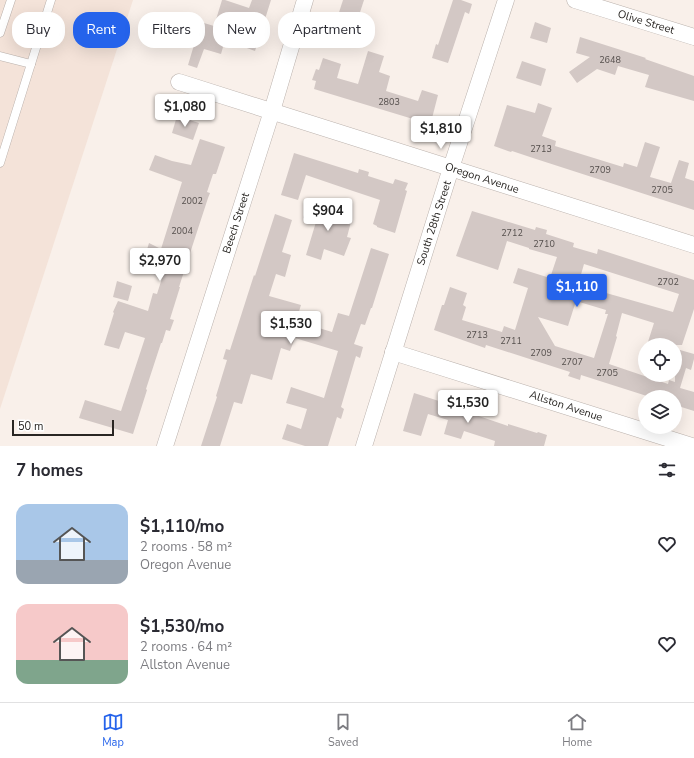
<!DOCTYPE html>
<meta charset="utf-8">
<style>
:root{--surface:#fff;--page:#f2f2f3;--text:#2b2b33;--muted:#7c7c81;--line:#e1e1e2;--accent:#2563eb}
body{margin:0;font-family:"Nunito Sans",sans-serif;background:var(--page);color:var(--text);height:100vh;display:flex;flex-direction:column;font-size:15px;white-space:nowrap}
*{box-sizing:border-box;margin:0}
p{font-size:13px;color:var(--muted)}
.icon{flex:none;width:22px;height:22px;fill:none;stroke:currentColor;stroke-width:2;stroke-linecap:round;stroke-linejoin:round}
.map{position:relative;height:446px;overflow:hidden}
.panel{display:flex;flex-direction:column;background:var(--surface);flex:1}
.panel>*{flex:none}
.banner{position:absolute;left:12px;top:12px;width:400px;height:36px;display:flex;gap:8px}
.tools{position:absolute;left:638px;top:338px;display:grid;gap:8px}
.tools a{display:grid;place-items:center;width:44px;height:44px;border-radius:50%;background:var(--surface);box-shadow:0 4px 16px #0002;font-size:20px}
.scale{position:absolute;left:12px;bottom:10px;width:102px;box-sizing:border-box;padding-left:4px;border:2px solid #292623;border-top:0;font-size:11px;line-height:14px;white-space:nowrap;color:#292623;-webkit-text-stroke:3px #fff;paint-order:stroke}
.price{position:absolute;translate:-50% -34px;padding:0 9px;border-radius:4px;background:#fff;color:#222;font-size:13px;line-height:26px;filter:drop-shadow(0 1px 2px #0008)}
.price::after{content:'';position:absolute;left:50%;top:24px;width:12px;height:9px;margin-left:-6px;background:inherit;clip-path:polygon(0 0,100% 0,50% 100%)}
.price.active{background:var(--accent);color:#fff}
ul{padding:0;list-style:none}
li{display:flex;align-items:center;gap:12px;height:100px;padding:0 16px}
li span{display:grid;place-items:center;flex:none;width:112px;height:80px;border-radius:12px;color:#555}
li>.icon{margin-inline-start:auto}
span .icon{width:48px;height:48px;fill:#fffc;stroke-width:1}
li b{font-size:17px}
h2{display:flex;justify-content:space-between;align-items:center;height:48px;padding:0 16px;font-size:17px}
.tag{padding:0 14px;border-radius:16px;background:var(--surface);box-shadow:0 4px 16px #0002;font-size:14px;line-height:36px}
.tag.active{background:var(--accent);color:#fff}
.menu{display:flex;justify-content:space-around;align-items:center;height:56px;border-top:1px solid var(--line);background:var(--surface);font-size:11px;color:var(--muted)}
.menu a{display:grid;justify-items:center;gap:2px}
.menu .active{color:var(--accent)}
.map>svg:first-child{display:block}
</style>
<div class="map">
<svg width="694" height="446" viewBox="0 0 694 446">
<rect width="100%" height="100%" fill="#f9f0ea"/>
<!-- built -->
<path fill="#f4e3d9" d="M0 0H133L0 409Z"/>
<!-- building -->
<g fill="#d3c8c5" fill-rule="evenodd">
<path d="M222 0H225L249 8 252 0H271L255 51 225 40 221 54 204 49 197 68 188 65 197 35 200 36 204 23 214 26Z"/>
<path d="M343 0H364L352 37 333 31Z"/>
<path d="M453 0H461L472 4 469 14 465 12 448 63 432 58 436 44 438 45Z"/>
<path d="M535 22 551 28 547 43 530 38Z"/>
<path d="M580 37 646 58 645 59 694 76V101L645 87 649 75 618 66 615 75 597 69 577 83 569 72 590 57 576 53Z"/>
<path d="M368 51 384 56 379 72 390 76 386 91 418 101 422 90 438 95 430 126 412 121 413 119 314 89 316 81 312 80 316 69 319 70 323 58 341 64 337 78 358 84Z"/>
<path d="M522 61 546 69 541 86 516 78Z"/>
<path d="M538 103 552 108 542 136 556 141 555 146 623 167 624 163 637 167 645 142 660 147 650 177 671 183 679 160 689 163 685 178 694 181V210L533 158 512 151 511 152 494 146 507 105 535 113Z"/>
<path d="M177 116 199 123 193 140 172 133Z"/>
<path d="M200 139 225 147 216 174H213L207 192 210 193 208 198 179 287H180L170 319 174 320 170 331 166 330 162 343H161L146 389 147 390 133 434 79 418 85 400 121 411 145 338 125 332 119 349 104 345 114 313 113 312 118 301 148 311 153 293 157 294 163 275 141 269 149 243 161 249 182 182 149 170 155 155 172 161 191 165Z"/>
<path d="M294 153 358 173 359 169 369 172 368 176 393 184 395 179 408 183 405 190 407 191 395 233 377 227V226L373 224 380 200 350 190 306 175 298 200 281 195Z"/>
<path d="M307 205 352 218 347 237 351 238 344 256 324 249 321 260 306 255 316 222 303 218Z"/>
<path d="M472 211 535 230 536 227 547 230 546 234 574 243 573 247 597 254 598 249 694 280V309L682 345H647L654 323 622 313 616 336 617 337 609 364 668 384 669 380 675 382V365L680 350 694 354V359L691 370 686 368 680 388 694 392V411L675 405V397H650L581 375 580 380 568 376 570 372 486 345 485 348 434 330 442 305H444L450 287 467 293 463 305 466 307 462 320 502 332 504 326 515 330 528 288 513 283 518 268 550 278 557 257 529 249V248L507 241 498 270 456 256ZM584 264 679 294 673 312 578 285ZM576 301 606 310 605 314H608L594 358 555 346 538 317 568 326Z"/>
<path d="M275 214 292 220 282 252 291 255 285 277 276 274 269 296 301 305 296 321 332 332 338 313 349 316 371 248 389 254 372 308H371L365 325 361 324 354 344 363 347 360 358 356 356 341 407 344 409 341 419 337 417 328 446H305L282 439 287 424 301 429 307 409 286 403 291 387 324 398 338 351 295 338 290 351 281 348 272 380 251 374 242 404 234 402 220 446H201L217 397 216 396 227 360 223 359 226 349 230 350 254 275 255 276Z"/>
<path d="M117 281 132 286 128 301 113 297Z"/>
<path d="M414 393 470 411V413L508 426V424L537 433 538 432 547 435 544 446H494L495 441 464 431 461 439 444 434 448 420 428 414 421 436 403 431Z"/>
</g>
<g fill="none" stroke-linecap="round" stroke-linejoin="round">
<defs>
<g id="lane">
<path d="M0 33 11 0"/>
<path d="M0 56 31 64"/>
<path d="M0 163 51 0"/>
</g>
<g id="street">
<path d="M575 0 694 37"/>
<path d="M179 82 694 245"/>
<path d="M393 352 692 446"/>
<path d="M165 446 272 111 305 0"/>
<path d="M364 446 451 168 506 0"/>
</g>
</defs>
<!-- lane casing -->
<use href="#lane" stroke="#b9b0ab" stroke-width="9"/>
<!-- street casing -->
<use href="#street" stroke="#b9b0ab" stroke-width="17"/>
<!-- lane -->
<use href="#lane" stroke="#fff" stroke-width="8"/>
<!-- street -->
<use href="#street" stroke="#fff" stroke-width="16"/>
</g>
<g text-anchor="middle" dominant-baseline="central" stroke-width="3.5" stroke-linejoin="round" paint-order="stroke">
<!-- number labels -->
<g font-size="9" fill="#544e4c">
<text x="610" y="60">2648</text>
<text x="389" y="102">2803</text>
<text x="541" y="149">2713</text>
<text x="600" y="170">2709</text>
<text x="662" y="190">2705</text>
<text x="192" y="201">2002</text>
<text x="182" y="231">2004</text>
<text x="512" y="233">2712</text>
<text x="544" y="244">2710</text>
<text x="668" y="282">2702</text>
<text x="477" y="335">2713</text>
<text x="511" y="341">2711</text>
<text x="541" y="353">2709</text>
<text x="572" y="362">2707</text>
<text x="607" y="373">2705</text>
</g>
<!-- street labels -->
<g font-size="11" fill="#292623" stroke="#fff">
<text transform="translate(646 22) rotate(17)">Olive Street</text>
<text transform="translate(482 178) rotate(18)">Oregon Avenue</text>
<text transform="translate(236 223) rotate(-72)">Beech Street</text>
<text transform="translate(434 223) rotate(-72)">South 28th Street</text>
<text transform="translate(566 406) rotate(18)">Allston Avenue</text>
</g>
</g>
</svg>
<div class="tools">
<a><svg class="icon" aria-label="locate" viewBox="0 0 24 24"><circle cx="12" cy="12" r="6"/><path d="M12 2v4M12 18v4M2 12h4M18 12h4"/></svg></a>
<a><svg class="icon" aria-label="layers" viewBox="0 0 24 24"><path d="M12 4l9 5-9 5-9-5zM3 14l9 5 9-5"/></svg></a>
</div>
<div class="scale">50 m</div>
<b class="price" style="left:185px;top:128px">$1,080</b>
<b class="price" style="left:441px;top:150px">$1,810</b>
<b class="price" style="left:328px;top:232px">$904</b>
<b class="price" style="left:160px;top:282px">$2,970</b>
<b class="price active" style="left:577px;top:308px">$1,110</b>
<b class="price" style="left:291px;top:345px">$1,530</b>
<b class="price" style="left:468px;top:424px">$1,530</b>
<div class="banner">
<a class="tag">Buy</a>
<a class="tag active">Rent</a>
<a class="tag">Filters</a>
<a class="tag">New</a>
<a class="tag">Apartment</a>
</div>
</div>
<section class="panel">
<h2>7 homes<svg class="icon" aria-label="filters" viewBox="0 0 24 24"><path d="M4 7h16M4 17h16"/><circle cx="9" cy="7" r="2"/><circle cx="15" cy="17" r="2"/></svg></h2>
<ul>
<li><span style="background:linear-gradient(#a9c7e8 70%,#9aa5b1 0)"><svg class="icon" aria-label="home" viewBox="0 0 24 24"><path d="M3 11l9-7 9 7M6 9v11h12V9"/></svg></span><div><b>$1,110/mo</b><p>2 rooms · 58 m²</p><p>Oregon Avenue</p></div><svg class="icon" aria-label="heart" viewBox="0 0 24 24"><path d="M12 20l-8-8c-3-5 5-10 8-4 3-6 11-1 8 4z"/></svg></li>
<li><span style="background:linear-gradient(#f6c9c9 70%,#7fa58c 0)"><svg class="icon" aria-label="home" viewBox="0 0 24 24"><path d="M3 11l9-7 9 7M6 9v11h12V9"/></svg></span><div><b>$1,530/mo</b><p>2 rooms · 64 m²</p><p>Allston Avenue</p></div><svg class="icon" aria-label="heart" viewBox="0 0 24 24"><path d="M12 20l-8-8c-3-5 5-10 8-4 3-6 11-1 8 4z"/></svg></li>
</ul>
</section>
<nav class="menu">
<a class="active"><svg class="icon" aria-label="map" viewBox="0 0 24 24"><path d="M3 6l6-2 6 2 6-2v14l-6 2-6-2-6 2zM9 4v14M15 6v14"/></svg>Map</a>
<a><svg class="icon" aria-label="saved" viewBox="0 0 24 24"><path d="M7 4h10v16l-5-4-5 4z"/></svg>Saved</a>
<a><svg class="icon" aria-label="home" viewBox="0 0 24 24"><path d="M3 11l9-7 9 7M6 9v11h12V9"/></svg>Home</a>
</nav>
